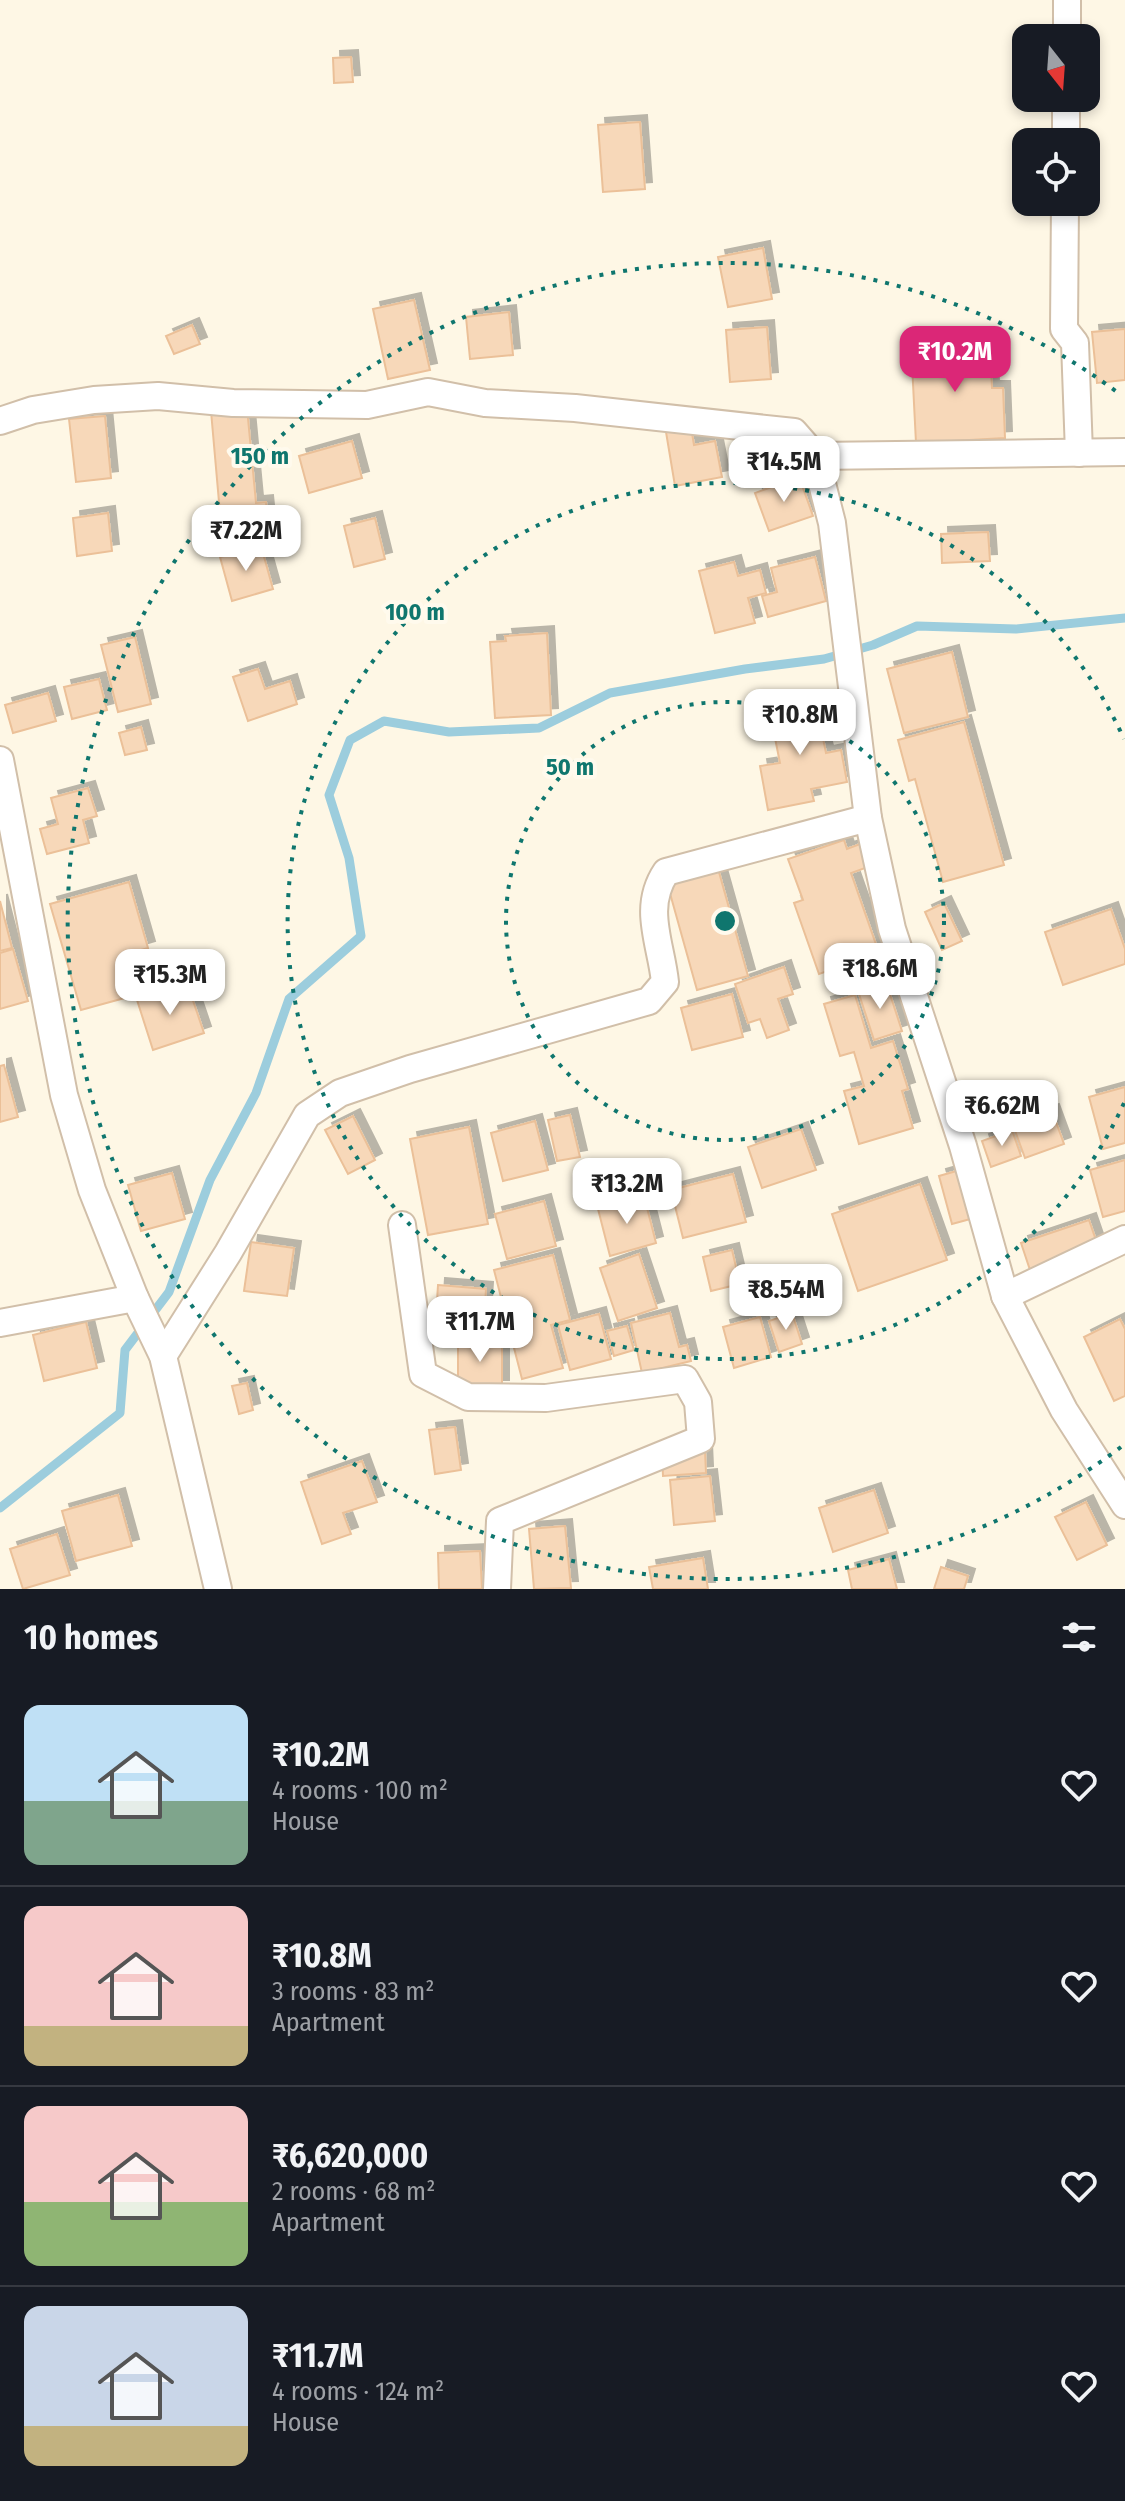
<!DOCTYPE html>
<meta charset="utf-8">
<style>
:root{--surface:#171b24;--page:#242831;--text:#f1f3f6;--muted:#9ea1a6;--line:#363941;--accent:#db2777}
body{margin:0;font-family:"Fira Sans Condensed",sans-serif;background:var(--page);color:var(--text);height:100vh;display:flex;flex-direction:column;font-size:30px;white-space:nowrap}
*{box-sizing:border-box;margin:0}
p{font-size:26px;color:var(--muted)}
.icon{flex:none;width:44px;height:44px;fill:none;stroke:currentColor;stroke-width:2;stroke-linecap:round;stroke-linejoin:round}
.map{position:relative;height:1589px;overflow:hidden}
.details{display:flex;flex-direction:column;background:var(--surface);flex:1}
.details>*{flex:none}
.needle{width:52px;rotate:163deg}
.controls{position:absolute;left:1012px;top:24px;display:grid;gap:16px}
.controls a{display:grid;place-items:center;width:88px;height:88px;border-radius:16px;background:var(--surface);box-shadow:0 4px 12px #0003;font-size:40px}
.price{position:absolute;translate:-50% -68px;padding:0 18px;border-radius:16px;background:#fff;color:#222;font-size:26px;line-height:52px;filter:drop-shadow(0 2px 4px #0008)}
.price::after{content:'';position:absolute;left:50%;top:48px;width:24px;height:18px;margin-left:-12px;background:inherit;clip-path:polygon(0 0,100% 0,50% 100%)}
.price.on{background:var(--accent);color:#fff}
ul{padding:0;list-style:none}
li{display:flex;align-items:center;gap:24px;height:200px;padding:0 24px}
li+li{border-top:2px solid var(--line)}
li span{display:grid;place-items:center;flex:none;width:224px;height:160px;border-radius:16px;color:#555}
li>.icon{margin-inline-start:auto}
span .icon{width:96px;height:96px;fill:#fffc;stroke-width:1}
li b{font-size:34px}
h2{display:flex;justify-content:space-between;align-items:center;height:96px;padding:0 24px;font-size:34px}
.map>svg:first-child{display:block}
</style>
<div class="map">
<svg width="1125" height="1589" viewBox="0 0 1125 1589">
<defs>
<filter id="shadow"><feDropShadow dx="7" dy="-7" stdDeviation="0" flood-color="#0004"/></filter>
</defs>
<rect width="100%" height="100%" fill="#fef7e5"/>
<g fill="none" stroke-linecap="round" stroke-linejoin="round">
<!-- stream -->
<path stroke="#9ccddd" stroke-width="9" d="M0 1508 120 1413 125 1350 169 1292 210 1180 256 1093 289 999 361 936 349 858 329 795 350 740 384 721 449 732 539 728 610 693 745 669 824 659 873 645 917 626 1016 629 1125 618"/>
</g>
<!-- building -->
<g fill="#f7d8b9" stroke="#ebc098" stroke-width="2" filter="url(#shadow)">
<path d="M351 57 353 82 334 83 333 58Z"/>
<path d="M640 122 645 189 603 192 598 125Z"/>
<path d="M763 248 772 299 728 307 718 257Z"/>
<path d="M414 300 430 370 388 379 373 309Z"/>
<path d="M509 312 513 355 470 359 466 317Z"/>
<path d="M192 325 200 344 174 354 166 336Z"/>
<path d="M767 327 771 379 730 382 726 330Z"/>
<path d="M1125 329V380L1097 383 1092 332Z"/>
<path d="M955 342 956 346 990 344 992 388H1003L1005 438 916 443 911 344Z"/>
<path d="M247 408 256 503 266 502 269 532 222 536 211 411Z"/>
<path d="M105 416 111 478 76 482 69 419Z"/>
<path d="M691 427 694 445 715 441 722 477 675 486 666 432Z"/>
<path d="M352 441 362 478 309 493 299 456Z"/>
<path d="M799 477 813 516 769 531 755 493Z"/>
<path d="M108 513 112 551 77 556 73 518Z"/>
<path d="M375 518 385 559 354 567 344 526Z"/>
<path d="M988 532 990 561 942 563 941 534Z"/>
<path d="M261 546 273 589 232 601 220 557Z"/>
<path d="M815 557 826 601 768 617 762 596 777 592 771 568Z"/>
<path d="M734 562 738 576 760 570 766 593 748 598 755 623 715 633 699 571Z"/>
<path d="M547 633 551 715 495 718 490 642 506 641 505 636Z"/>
<path d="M135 637 151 704 118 712 101 645Z"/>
<path d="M952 652 968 717 904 733 887 669Z"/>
<path d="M258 669 265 689 290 681 297 704 248 721 233 677Z"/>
<path d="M99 679 107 710 72 719 64 687Z"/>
<path d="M48 693 56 721 13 733 5 705Z"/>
<path d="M815 699 826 753 841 750 847 782 811 789 814 801 768 810 760 766 780 763 769 708Z"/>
<path d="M964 722 1004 865 943 882 915 779 909 781 898 740Z"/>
<path d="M141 727 147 750 125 755 119 733Z"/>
<path d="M88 788 97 816 83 820 89 843 47 854 40 829 58 824 51 798Z"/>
<path d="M844 840 847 849 860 844 868 867 851 873 879 953 819 974 794 903 803 900 788 859Z"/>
<path d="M717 865 748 976 697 990 666 879Z"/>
<path d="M129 882 148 948 138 951 150 991 81 1010 50 904Z"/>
<path d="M0 901 12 948 0 951Z"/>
<path d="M944 903 962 941 942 950 925 912Z"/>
<path d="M1111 909 1125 949V964L1063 985 1045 932Z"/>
<path d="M13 949 28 1001 0 1009V953Z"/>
<path d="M784 967 793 994 778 999 789 1030 767 1038 760 1019 748 1023 735 984Z"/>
<path d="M886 982 902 1031 874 1040 858 991Z"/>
<path d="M187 983 204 1033 153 1050 137 1000Z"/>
<path d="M732 994 743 1037 692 1050 681 1008Z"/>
<path d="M855 995 871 1048 893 1041 908 1089 902 1091 913 1128 859 1144 844 1091 864 1086 854 1052 840 1056 824 1004Z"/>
<path d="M4 1065 18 1117 0 1122V1066Z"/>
<path d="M1125 1087V1143L1103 1149 1089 1097Z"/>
<path d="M1052 1111 1064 1144 1025 1158 1013 1125Z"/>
<path d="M570 1115 580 1157 557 1161 548 1120Z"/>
<path d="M353 1116 375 1160 348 1174 325 1130Z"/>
<path d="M535 1121 548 1170 503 1181 491 1133Z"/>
<path d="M469 1127 488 1224 428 1235 410 1139Z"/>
<path d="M801 1129 816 1170 762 1188 748 1147Z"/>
<path d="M1012 1130 1021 1156 991 1167 982 1141Z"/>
<path d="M1125 1160V1211L1103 1217 1090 1170Z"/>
<path d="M960 1170 974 1218 952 1224 939 1176Z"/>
<path d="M172 1173 185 1219 141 1231 128 1185Z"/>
<path d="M733 1174 746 1222 683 1238 671 1190Z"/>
<path d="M920 1184 947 1260 858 1291 832 1214Z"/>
<path d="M644 1196 656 1243 610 1256 598 1209Z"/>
<path d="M544 1201 556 1246 507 1259 495 1214Z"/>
<path d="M1089 1220 1100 1252 1032 1276 1021 1243Z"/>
<path d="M251 1242 294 1248 287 1296 244 1291Z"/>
<path d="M732 1250 740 1284 711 1291 703 1257Z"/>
<path d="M639 1254 657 1308 618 1321 600 1268Z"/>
<path d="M553 1255 570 1320 551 1325 563 1368 522 1379 494 1270Z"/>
<path d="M438 1285 486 1289 483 1336 435 1332Z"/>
<path d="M670 1313 679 1347 687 1345 691 1361 642 1373 631 1323Z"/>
<path d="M792 1313 802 1344 779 1352 769 1321Z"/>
<path d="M599 1314 611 1359 570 1370 558 1325Z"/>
<path d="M760 1317 771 1357 734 1368 723 1327Z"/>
<path d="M1120 1319 1125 1329V1396L1114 1401 1084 1337Z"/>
<path d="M86 1322 97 1368 44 1381 33 1335Z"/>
<path d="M627 1326 634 1350 614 1356 607 1331Z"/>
<rect x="458" y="1340" width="44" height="47"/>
<path d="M247 1383 253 1410 239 1414 232 1386Z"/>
<path d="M455 1427 461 1470 435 1474 429 1430Z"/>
<path d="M705 1451 706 1473 663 1476 662 1453Z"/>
<path d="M362 1461 377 1502 343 1513 351 1534 322 1544 301 1482Z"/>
<path d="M710 1476 715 1521 674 1525 670 1480Z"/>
<path d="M874 1490 888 1533 833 1552 819 1508Z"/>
<path d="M118 1495 132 1546 76 1561 62 1511Z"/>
<path d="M1086 1502 1107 1545 1077 1560 1055 1517Z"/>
<path d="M565 1526 571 1588 534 1589 529 1529Z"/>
<path d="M57 1534 70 1575 23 1589 10 1549Z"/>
<path d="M480 1551 482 1589H439L438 1553Z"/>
<path d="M703 1558 708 1589H653L649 1567Z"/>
<path d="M889 1559 897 1589H852L848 1570Z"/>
<path d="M941 1567 968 1576 964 1589H934Z"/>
</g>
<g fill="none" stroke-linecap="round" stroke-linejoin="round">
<defs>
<g id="minor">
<path d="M1067 38V0"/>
<path d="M1066 142V98"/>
<path d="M1065 202 1064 329 1075 343 1079 453"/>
<path d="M0 421 33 410 94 400 158 396 233 403 367 405 428 392 485 403 575 408 794 432 815 456 832 523 868 818 892 929 963 1146 1005 1296 1064 1410 1125 1505"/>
<path d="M815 456 1125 452"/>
<path d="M0 760 64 1095 92 1190 135 1298 163 1356 218 1589"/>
<path d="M402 1225 423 1374 468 1397 546 1398 685 1379 698 1402 701 1439 500 1521 497 1589"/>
<path d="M1005 1296 1125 1239"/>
<path d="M0 1323 135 1298"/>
<path d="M163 1356 228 1253 307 1115 340 1093 410 1069 649 1001 665 982C661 943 642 908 666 872L868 818"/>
</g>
</defs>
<!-- minor casing -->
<use href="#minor" stroke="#d1bfa9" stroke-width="30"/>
<!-- minor -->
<use href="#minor" stroke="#fff" stroke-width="26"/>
</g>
<!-- distance rings -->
<g fill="none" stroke="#0f766e" stroke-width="4" stroke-dasharray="4 8">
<circle cx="725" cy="921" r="219"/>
<path d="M1124 1103A438 438 0 1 1 1124 739"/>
<path d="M1121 1447A658 658 0 1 1 1121 395"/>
</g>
<circle cx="725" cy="921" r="12" fill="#0f766e" stroke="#fffaed" stroke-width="4"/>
<g font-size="24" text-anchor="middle" font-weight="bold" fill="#0f766e" stroke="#fffaed" stroke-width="8" stroke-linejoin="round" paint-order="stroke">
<text x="260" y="464">150 m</text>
<text x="415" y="620">100 m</text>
<text x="570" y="775">50 m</text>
</g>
</svg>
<div class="controls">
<a><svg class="needle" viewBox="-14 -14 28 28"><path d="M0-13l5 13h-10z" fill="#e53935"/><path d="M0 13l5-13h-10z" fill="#9ea1a6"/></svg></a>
<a><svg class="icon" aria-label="locate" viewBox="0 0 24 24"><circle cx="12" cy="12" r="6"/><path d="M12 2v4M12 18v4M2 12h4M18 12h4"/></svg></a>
</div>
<b class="price on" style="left:955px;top:394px">₹10.2M</b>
<b class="price" style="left:784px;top:504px">₹14.5M</b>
<b class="price" style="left:246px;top:573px">₹7.22M</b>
<b class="price" style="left:800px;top:757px">₹10.8M</b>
<b class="price" style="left:880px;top:1011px">₹18.6M</b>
<b class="price" style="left:170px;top:1017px">₹15.3M</b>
<b class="price" style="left:1002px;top:1148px">₹6.62M</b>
<b class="price" style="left:627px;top:1226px">₹13.2M</b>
<b class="price" style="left:786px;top:1332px">₹8.54M</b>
<b class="price" style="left:480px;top:1364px">₹11.7M</b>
</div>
<section class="details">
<h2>10 homes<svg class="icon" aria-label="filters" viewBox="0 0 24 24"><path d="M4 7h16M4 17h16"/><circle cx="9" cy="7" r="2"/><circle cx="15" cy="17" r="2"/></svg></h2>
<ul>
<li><span style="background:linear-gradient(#bfe0f5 60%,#7fa58c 0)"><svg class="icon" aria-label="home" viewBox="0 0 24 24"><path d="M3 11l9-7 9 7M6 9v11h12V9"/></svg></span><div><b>₹10.2M</b><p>4 rooms · 100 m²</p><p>House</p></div><svg class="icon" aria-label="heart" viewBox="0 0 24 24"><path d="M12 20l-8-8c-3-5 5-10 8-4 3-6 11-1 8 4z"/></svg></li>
<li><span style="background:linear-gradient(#f6c9c9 75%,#c2b280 0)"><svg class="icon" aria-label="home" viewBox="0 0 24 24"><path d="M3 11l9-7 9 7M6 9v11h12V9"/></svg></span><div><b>₹10.8M</b><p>3 rooms · 83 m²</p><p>Apartment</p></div><svg class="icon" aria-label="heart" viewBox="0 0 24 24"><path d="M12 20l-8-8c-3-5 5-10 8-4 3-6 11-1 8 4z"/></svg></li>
<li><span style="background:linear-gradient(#f6c9c9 60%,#8fb573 0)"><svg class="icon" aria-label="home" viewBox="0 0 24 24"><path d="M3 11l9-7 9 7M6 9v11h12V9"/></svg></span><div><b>₹6,620,000</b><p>2 rooms · 68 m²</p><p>Apartment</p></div><svg class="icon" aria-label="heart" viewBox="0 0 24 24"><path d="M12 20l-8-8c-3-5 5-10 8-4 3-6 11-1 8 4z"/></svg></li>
<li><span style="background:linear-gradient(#c9d6e8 75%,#c2b280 0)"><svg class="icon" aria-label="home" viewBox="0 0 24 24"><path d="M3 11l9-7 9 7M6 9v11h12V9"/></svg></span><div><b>₹11.7M</b><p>4 rooms · 124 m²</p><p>House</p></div><svg class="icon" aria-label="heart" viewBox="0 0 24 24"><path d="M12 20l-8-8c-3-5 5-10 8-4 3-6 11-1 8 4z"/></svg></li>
</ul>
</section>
